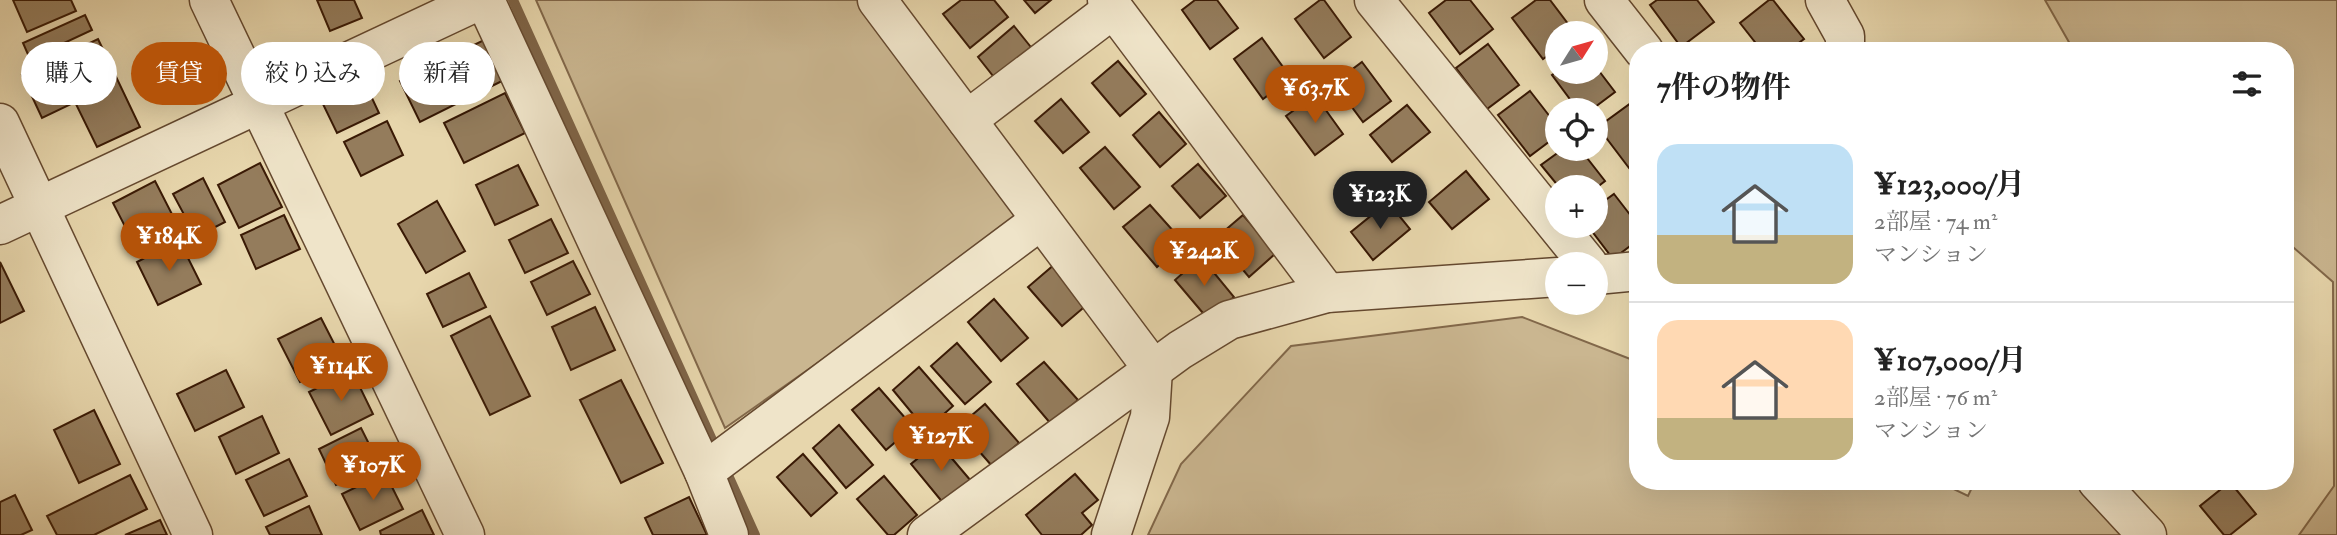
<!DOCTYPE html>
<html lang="ja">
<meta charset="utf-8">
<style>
:root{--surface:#fff;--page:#f6f6f6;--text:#222;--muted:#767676;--line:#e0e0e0;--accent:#b45309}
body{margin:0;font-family:"IM FELL Double Pica","Noto Serif JP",serif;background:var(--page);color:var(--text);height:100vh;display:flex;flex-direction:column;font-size:26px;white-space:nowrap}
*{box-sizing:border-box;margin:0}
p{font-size:23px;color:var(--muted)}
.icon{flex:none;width:38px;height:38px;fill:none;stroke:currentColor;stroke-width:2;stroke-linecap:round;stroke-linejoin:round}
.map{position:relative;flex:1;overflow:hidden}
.details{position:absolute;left:1629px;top:42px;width:665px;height:448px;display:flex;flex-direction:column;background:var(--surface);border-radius:28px;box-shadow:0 7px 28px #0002}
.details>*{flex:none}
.guide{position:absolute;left:21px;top:42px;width:665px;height:63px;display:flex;gap:14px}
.needle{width:46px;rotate:53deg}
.fabs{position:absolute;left:1545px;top:21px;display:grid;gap:14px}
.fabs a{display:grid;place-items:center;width:63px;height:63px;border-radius:50%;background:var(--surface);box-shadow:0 7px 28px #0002;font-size:35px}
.price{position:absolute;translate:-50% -60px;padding:0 16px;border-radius:24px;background:var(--accent);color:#fff;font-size:23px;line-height:46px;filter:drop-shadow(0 2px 4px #0008)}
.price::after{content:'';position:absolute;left:50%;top:42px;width:21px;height:16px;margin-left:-10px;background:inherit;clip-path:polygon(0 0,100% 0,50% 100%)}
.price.active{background:#222;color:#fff}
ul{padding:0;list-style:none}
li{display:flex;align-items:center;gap:21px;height:175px;padding:0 28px}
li+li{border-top:2px solid var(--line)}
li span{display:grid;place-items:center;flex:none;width:196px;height:140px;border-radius:21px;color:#555}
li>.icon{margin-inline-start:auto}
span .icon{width:84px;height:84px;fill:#fffc;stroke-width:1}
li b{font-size:30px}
h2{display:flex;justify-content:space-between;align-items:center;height:84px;padding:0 28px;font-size:30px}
.tag{padding:0 24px;border-radius:32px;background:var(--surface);box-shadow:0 7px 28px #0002;font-size:24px;line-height:63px}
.tag.active{background:var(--accent);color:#fff}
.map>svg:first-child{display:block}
</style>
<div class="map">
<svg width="2337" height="535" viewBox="0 0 2337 535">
<rect width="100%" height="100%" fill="#e7d6ac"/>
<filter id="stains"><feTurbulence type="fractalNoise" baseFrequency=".00286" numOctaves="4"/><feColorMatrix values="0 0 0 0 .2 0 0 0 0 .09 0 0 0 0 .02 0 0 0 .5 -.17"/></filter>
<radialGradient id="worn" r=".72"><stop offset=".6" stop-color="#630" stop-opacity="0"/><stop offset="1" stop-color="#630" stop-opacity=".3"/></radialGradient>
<!-- green -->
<g fill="#cab690" stroke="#82684a" stroke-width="2">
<path d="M536 0H857L1023 219 725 428Z"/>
<path d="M2045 0H2337V535H2299L2334 486 2333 282 2286 241V51H2074Z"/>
<path d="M1522 317 1638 362V481H1937L1968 496 1975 481H2072L2128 535H1148L1181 464 1291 346Z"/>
</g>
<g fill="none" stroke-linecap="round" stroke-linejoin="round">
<!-- stream -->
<path stroke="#7e6447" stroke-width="10" d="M513 0 755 535"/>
</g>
<!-- building -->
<g fill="#947c5c" stroke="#3a1a05" stroke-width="2">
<path d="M13 0H71L76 11 27 32Z"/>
<path d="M317 0H354L362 18 330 31Z"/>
<path d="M961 0H994L1008 17 970 48 943 14Z"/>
<path d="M1024 0H1051L1035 13Z"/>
<path d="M1195 0H1217L1238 28 1210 49 1182 10Z"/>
<path d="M1320 0H1324L1351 37 1324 58 1295 19Z"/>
<path d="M1446 0H1470L1493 29 1460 54 1429 13Z"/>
<path d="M1536 0H1550L1575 33H1558V48L1543 59 1512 18Z"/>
<path d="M1657 0H1697L1714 22 1681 47 1650 5Z"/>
<path d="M1769 0H1773L1804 39 1788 51H1762L1740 23Z"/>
<path d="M85 15 92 30 30 59 23 43Z"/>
<path d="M1014 26 1038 56 1001 86 978 57Z"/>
<path d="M1262 38 1291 78 1263 99 1234 59Z"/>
<path d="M98 39 140 127 97 147 75 102 42 118 22 75Z"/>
<path d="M484 40 504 80 420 122 400 81Z"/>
<path d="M1488 44 1519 85 1487 109 1456 68Z"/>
<path d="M1118 61 1146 94 1120 116 1092 83Z"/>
<path d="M1362 62 1391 101 1363 122 1334 83Z"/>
<path d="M1596 67 1615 92 1591 110H1578L1552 75 1558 71 1596 72Z"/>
<path d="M363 79 379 113 337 133 321 100Z"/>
<path d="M1530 91 1558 127V135L1530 156 1498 115Z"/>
<path d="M505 93 525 133 464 163 444 123Z"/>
<path d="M1315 95 1343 134 1315 155 1286 116Z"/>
<path d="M1061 99 1089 132 1063 153 1035 121Z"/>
<path d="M1631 103 1638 112V162L1629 168 1598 127Z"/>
<path d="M1407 105 1430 132 1392 162 1370 135Z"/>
<path d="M1159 112 1186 144 1160 167 1133 135Z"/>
<path d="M387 121 403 155 361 176 344 142Z"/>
<path d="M1105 147 1140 187 1114 209 1080 168Z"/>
<path d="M1563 149H1580L1605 181 1596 188 1559 187 1541 165Z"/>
<path d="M260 163 282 207 239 228 218 185Z"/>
<path d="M1198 164 1226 196 1200 218 1172 186Z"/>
<path d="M518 165 538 205 495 225 476 185Z"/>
<path d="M1466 171 1489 199 1452 229 1429 202Z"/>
<path d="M203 178 225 222 196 237 173 194Z"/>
<path d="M155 181 177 224 135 246 113 203Z"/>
<path d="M1614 194 1638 225V240L1613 259 1588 226H1596V207Z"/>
<path d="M437 201 465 251 426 273 398 224Z"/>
<path d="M1388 202 1410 229 1373 260 1351 232Z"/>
<path d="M1150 205 1184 243 1157 267 1123 227Z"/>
<path d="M284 215 300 249 256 269 241 235Z"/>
<path d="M1243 215 1276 253 1249 277 1216 238Z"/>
<path d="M551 219 568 253 525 273 509 240Z"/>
<path d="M179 240 201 284 158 305 137 262Z"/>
<path d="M1201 257 1234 297 1208 319 1175 280Z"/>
<path d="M573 261 590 294 547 315 531 282Z"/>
<path d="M0 262 24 311 0 323Z"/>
<path d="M1055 264 1089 303 1062 326 1028 287Z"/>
<path d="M469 273 486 307 443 327 427 294Z"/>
<path d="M994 299 1028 338 1001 361 968 322Z"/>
<path d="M595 307 615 350 571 370 552 327Z"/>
<path d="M490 316 530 396 490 415 451 336Z"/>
<path d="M321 318 343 361 300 382 278 339Z"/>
<path d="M957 343 991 382 965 404 931 366Z"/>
<path d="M1044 362 1078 400 1051 424 1017 384Z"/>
<path d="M919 367 953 406 926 430 893 390Z"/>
<path d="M226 370 244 407 195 431 177 394Z"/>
<path d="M352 371 373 414 331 435 309 392Z"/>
<path d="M621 380 663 463 621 483 580 400Z"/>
<path d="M879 388 913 427 886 450 852 410Z"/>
<path d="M985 404 1019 443 992 466 958 427Z"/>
<path d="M94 410 120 464 79 483 54 430Z"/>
<path d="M262 416 279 453 236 474 219 437Z"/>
<path d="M839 425 873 465 846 488 813 448Z"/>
<path d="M361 428 379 464 336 485 319 449Z"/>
<path d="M938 442 971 481 944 504 911 464Z"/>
<path d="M803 454 837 493 811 516 777 477Z"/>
<path d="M289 459 307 496 264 516 246 480Z"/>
<path d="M385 473 403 509 360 530 342 494Z"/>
<path d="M1075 474 1098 500 1082 513 1092 525 1081 535H1042L1026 515Z"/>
<path d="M130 475 147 509 94 535H57L47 516Z"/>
<path d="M884 476 917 515 894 535H888L857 499Z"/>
<path d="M2230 482 2256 514 2230 535H2224L2200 506Z"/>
<path d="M15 495 32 530 21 535H0V502Z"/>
<path d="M689 497 707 535H653L645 518Z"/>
<path d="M309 506 322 535H270L266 527Z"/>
<path d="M422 510 434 535H381L380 531Z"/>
<path d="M160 520 167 535H125Z"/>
</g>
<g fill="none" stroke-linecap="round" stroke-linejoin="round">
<defs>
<g id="minor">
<path d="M209 0 465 535"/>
<path d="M485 0 704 472 729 535"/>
<path d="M877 0 1153 369 1150 417 1111 535"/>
<path d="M1107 0 1327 293"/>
<path d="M1374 0 1588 264"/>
<path d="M1604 0 1644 51"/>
<path d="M1825 0 1845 36V51"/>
<path d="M967 120 1113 9"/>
<path d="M0 123 193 535"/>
<path d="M0 225 480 0"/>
<path d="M1596 275 1638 271"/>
<path d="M704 472 1041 220"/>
<path d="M2097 481 2147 535"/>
<path d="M927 535 1180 350 1229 320 1327 293 1558 277"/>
</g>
</defs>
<!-- minor casing -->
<use href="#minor" stroke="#65492f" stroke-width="41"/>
<!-- minor -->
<use href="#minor" stroke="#efe4c9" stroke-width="38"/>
</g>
<rect width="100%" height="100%" filter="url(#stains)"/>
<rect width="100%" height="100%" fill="url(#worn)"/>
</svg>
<div class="fabs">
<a><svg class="needle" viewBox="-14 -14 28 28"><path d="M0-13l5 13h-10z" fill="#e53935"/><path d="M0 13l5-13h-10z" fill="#767676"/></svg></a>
<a><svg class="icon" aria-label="locate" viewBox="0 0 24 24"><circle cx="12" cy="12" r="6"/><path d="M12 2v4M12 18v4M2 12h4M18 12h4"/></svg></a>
<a>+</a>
<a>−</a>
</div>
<b class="price" style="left:1315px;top:125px">¥63.7K</b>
<b class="price active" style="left:1380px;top:231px">¥123K</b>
<b class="price" style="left:169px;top:273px">¥184K</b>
<b class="price" style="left:1204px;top:288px">¥242K</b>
<b class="price" style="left:341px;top:403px">¥114K</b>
<b class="price" style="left:941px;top:473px">¥127K</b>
<b class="price" style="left:373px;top:502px">¥107K</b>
<div class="guide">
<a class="tag">購入</a>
<a class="tag active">賃貸</a>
<a class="tag">絞り込み</a>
<a class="tag">新着</a>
</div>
<section class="details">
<h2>7件の物件<svg class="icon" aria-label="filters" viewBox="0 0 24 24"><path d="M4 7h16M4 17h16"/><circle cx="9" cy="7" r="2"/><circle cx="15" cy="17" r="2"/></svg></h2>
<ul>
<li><span style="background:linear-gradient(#bfe0f5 65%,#c2b280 0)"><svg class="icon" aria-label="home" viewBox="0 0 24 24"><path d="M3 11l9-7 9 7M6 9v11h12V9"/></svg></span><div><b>¥123,000/月</b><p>2部屋 · 74 m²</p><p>マンション</p></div></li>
<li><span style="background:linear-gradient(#ffd9b3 70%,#c2b280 0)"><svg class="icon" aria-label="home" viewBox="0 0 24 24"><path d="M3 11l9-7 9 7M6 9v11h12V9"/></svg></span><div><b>¥107,000/月</b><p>2部屋 · 76 m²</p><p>マンション</p></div></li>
</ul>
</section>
</div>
